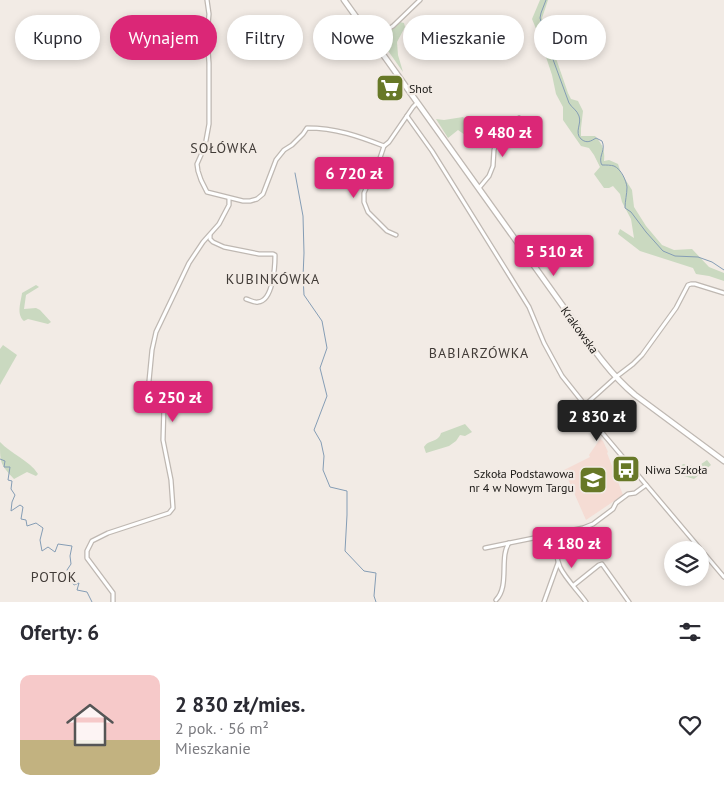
<!DOCTYPE html>
<html lang="pl">
<meta charset="utf-8">
<style>
:root{--surface:#fff;--page:#f7f7f7;--text:#2b2b33;--muted:#7c7c81;--accent:#db2777}
body{margin:0;font-family:"PT Sans",sans-serif;background:var(--page);color:var(--text);height:100vh;display:flex;flex-direction:column;font-size:19px;white-space:nowrap}
*{box-sizing:border-box;margin:0}
p{font-size:16px;color:var(--muted)}
.icon{flex:none;width:28px;height:28px;fill:none;stroke:currentColor;stroke-width:2;stroke-linecap:round;stroke-linejoin:round}
.map{position:relative;height:602px;overflow:hidden}
.sheet{display:flex;flex-direction:column;background:var(--surface);flex:1}
.sheet>*{flex:none}
.top-card{position:absolute;left:15px;top:15px;width:695px;height:45px;display:flex;gap:10px}
.tools{position:absolute;left:664px;top:541px;display:grid;gap:10px}
.tools a{display:grid;place-items:center;width:45px;height:45px;border-radius:50%;background:var(--surface);box-shadow:0 2px 8px #0003;font-size:25px}
.price{position:absolute;translate:-50% -42px;padding:0 11px;border-radius:5px;background:var(--accent);color:#fff;font-size:16px;line-height:32px;filter:drop-shadow(0 1px 2px #0008)}
.price::after{content:'';position:absolute;left:50%;top:30px;width:15px;height:11px;margin-left:-8px;background:inherit;clip-path:polygon(0 0,100% 0,50% 100%)}
.price.active{background:#222;color:#fff}
ul{padding:0;list-style:none}
li{display:flex;align-items:center;gap:15px;height:125px;padding:0 20px}
li span{display:grid;place-items:center;flex:none;width:140px;height:100px;border-radius:10px;color:#555}
li>.icon{margin-inline-start:auto}
span .icon{width:60px;height:60px;fill:#fffc;stroke-width:1}
li b{font-size:21px}
h2{display:flex;justify-content:space-between;align-items:center;height:60px;padding:0 20px;font-size:21px}
.pill{padding:0 18px;border-radius:22px;background:var(--surface);box-shadow:0 2px 8px #0003;font-size:18px;line-height:45px}
.pill.active{background:var(--accent);color:#fff}
.map>svg:first-child{display:block}
</style>
<div class="map">
<svg width="724" height="602" viewBox="0 0 724 602">
<rect width="100%" height="100%" fill="#f2ebe5"/>
<!-- education -->
<path fill="#f5dcd4" d="M600 439 603 441 608 452 607 453 623 495 586 520 564 470 590 457 589 455Z"/>
<!-- green -->
<g fill="#cad9c0">
<path d="M540 0H548L542 18 568 93 571 99 578 101 583 111 581 128V136H595C603 145 605 150 604 161L609 160 618 164 621 173 632 190 634 207 646 226 662 245 674 250 692 249 709 267 724 273V281L709 276 696 274 693 268 640 251 618 234 620 229 634 238 631 219 622 202 620 194 613 186 609 188H604L594 174 600 167 594 155 589 148 581 146 563 120V107L556 94 552 75 539 36 532 19Z"/>
<path d="M400 22 404 23 405 27 397 42 398 55 403 72 379 38Z"/>
<path d="M463 117 479 133 468 137 458 130 448 138 436 119 444 120Z"/>
<path d="M36 285 39 287 26 295 24 309 36 308 40 310 51 322 48 324 28 319 24 321C16 314 21 302 22 293Z"/>
<path d="M3 345 17 355 0 385V349Z"/>
<path d="M465 424 472 432 465 436 460 435 456 441 449 446 426 453 424 447C429 439 438 443 441 433Z"/>
<path d="M0 442C11 454 29 460 38 474L36 476 27 472 14 479C0 464 0 463 0 442Z"/>
<path d="M707 460 711 465 694 479 674 473 683 464 697 467Z"/>
</g>
<g fill="none" stroke-linecap="round" stroke-linejoin="round">
<!-- stream -->
<g stroke="#859db5" stroke-width="1">
<path d="M546 0 541 13 540 18 551 54 569 103C572 108 577 110 579 116 582 124 574 132 581 139 587 144 591 141 596 138L602 141C606 150 599 155 601 163L602 165C606 165 611 165 614 166 621 169 626 180 627 187 627 194 625 201 625 208L631 212 646 232 663 251 675 256 698 257 712 262 724 270"/>
<path d="M295 173 303 216 304 253 303 277 304 295 322 321 327 348 320 368 327 396 314 430 321 442 324 456 323 470 330 487 347 491V515L345 551 364 571 376 573 374 596 376 602"/>
<path d="M0 459 5 461 4 467H10L8 480 12 481 11 489 15 495 12 502 11 511 20 505 23 507 21 519 26 520 27 526 36 523 43 528 40 540 42 551 48 547 55 552 58 544 72 546 70 556 71 564 67 570 74 585 79 583 77 590 87 592 92 602"/>
</g>
<defs>
<g id="street">
<path d="M207 0 209 14 207 37 209 63V124L205 146 197 164 198 171 201 180 207 192 243 201H250L257 199 263 194 276 160 284 150 292 145 303 134 307 128C336 128 358 136 384 146L389 142 413 107 417 103"/>
<path d="M372 39 393 26 420 0"/>
<path d="M407 116 432 151 529 307 544 343 562 376 585 405 594 423 724 577"/>
<path d="M384 146 380 158 374 166 369 176 368 184 364 193V202L368 212 387 231 396 235"/>
<path d="M479 188 489 176 493 166 494 150 498 136 519 118"/>
<path d="M210 235V239L213 242 224 247 259 254H273L275 255C275 267 273 301 258 302 254 303 250 300 246 299"/>
<path d="M585 405 616 377 633 364 642 355 676 308 688 285 691 284H695L724 293"/>
<path d="M562 533C557 543 555 557 560 567 565 578 579 592 586 602"/>
<path d="M485 548 583 528 593 524 613 509 616 503 628 494 635 493 646 485"/>
<path d="M574 585 599 565 602 564 629 602"/>
<path d="M496 600C510 586 499 557 509 543"/>
<path d="M113 602V593L87 558V551L92 541 108 533 169 513 173 508 171 480 163 440 164 405 162 401 151 391 149 381 152 350 156 332 189 263 203 242 219 224 229 205V198"/>
<path d="M544 602 558 563"/>
</g>
<path id="secondary" d="M344 0 575 323C593 349 611 375 635 395L724 461"/>
</defs>
<!-- street casing -->
<use href="#street" stroke="#bfb8b2" stroke-width="5.5"/>
<!-- secondary casing -->
<use href="#secondary" stroke="#bfb8b2" stroke-width="7"/>
<!-- street -->
<use href="#street" stroke="#fff" stroke-width="3"/>
<!-- secondary -->
<use href="#secondary" stroke="#fff" stroke-width="4.5"/>
</g>
<!-- icons -->
<defs>
<symbol id="supermarket-square" viewBox="-11 -11 22 22"><rect x="-9" y="-9" width="18" height="18" rx="4" fill="#677827" stroke="#f2ebe5"/><path d="M-6-5.5h2.5l.6 2H6L4.5 2H-2.5L-4.4-4H-6ZM-1.5 3.2a1.3 1.3 0 1 0 .1 0ZM3 3.2a1.3 1.3 0 1 0 .1 0Z" fill="#fff"/></symbol>
<symbol id="bus-square" viewBox="-11 -11 22 22"><rect x="-9" y="-9" width="18" height="18" rx="4" fill="#677827" stroke="#f2ebe5"/><path d="M-5-6H5V4H4V6H2V4H-2V6H-4V4H-5ZM-3.5-4V0h7V-4ZM-3.5 1.2v1.5H-2V1.2ZM2 1.2v1.5H3.5V1.2Z" fill="#fff"/></symbol>
<symbol id="school-square" viewBox="-11 -11 22 22"><rect x="-9" y="-9" width="18" height="18" rx="4" fill="#677827" stroke="#f2ebe5"/><path d="M0-5L7-2L0 1L-7-2ZM-4 1L0 2.5L4 1V4Q0 6-4 4Z" fill="#fff"/></symbol>
</defs>
<g fill-rule="evenodd">
<use href="#supermarket-square" x="374" y="72" width="32" height="32"/>
<use href="#bus-square" x="610" y="453" width="32" height="32"/>
<use href="#school-square" x="577" y="464" width="32" height="32"/>
</g>
<g text-anchor="middle" dominant-baseline="central" stroke-width="4.5" stroke-linejoin="round" paint-order="stroke">
<!-- poi labels -->
<g font-size="12" fill="#1b1916" stroke="#f2ebe5" text-anchor="start">
<text x="409" y="88">Shot</text>
<text x="645" y="469">Niwa Szkoła</text>
<text x="574" y="473" text-anchor="end">Szkoła Podstawowa<tspan x="574" dy="14">nr 4 w Nowym Targu</tspan></text>
</g>
<!-- street labels -->
<g font-size="12" fill="#1b1916" stroke="#f2ebe5">
<text transform="translate(580 330) rotate(54)">Krakowska</text>
</g>
<!-- neighbourhood labels -->
<g font-size="14" letter-spacing="1" fill="#413b37" stroke="#f2ebe5">
<text x="224" y="148">SOŁÓWKA</text>
<text x="273" y="279">KUBINKÓWKA</text>
<text x="479" y="353">BABIARZÓWKA</text>
<text x="54" y="577">POTOK</text>
</g>
</g>
</svg>
<div class="tools">
<a><svg class="icon" aria-label="layers" viewBox="0 0 24 24"><path d="M12 4l9 5-9 5-9-5zM3 14l9 5 9-5"/></svg></a>
</div>
<b class="price" style="left:503px;top:158px">9 480 zł</b>
<b class="price" style="left:354px;top:199px">6 720 zł</b>
<b class="price" style="left:554px;top:277px">5 510 zł</b>
<b class="price" style="left:173px;top:423px">6 250 zł</b>
<b class="price active" style="left:597px;top:442px">2 830 zł</b>
<b class="price" style="left:572px;top:569px">4 180 zł</b>
<div class="top-card">
<a class="pill">Kupno</a>
<a class="pill active">Wynajem</a>
<a class="pill">Filtry</a>
<a class="pill">Nowe</a>
<a class="pill">Mieszkanie</a>
<a class="pill">Dom</a>
</div>
</div>
<section class="sheet">
<h2>Oferty: 6<svg class="icon" aria-label="filters" viewBox="0 0 24 24"><path d="M4 7h16M4 17h16"/><circle cx="9" cy="7" r="2"/><circle cx="15" cy="17" r="2"/></svg></h2>
<ul>
<li><span style="background:linear-gradient(#f6c9c9 65%,#c2b280 0)"><svg class="icon" aria-label="home" viewBox="0 0 24 24"><path d="M3 11l9-7 9 7M6 9v11h12V9"/></svg></span><div><b>2 830 zł/mies.</b><p>2 pok. · 56 m²</p><p>Mieszkanie</p></div><svg class="icon" aria-label="heart" viewBox="0 0 24 24"><path d="M12 20l-8-8c-3-5 5-10 8-4 3-6 11-1 8 4z"/></svg></li>
</ul>
</section>
